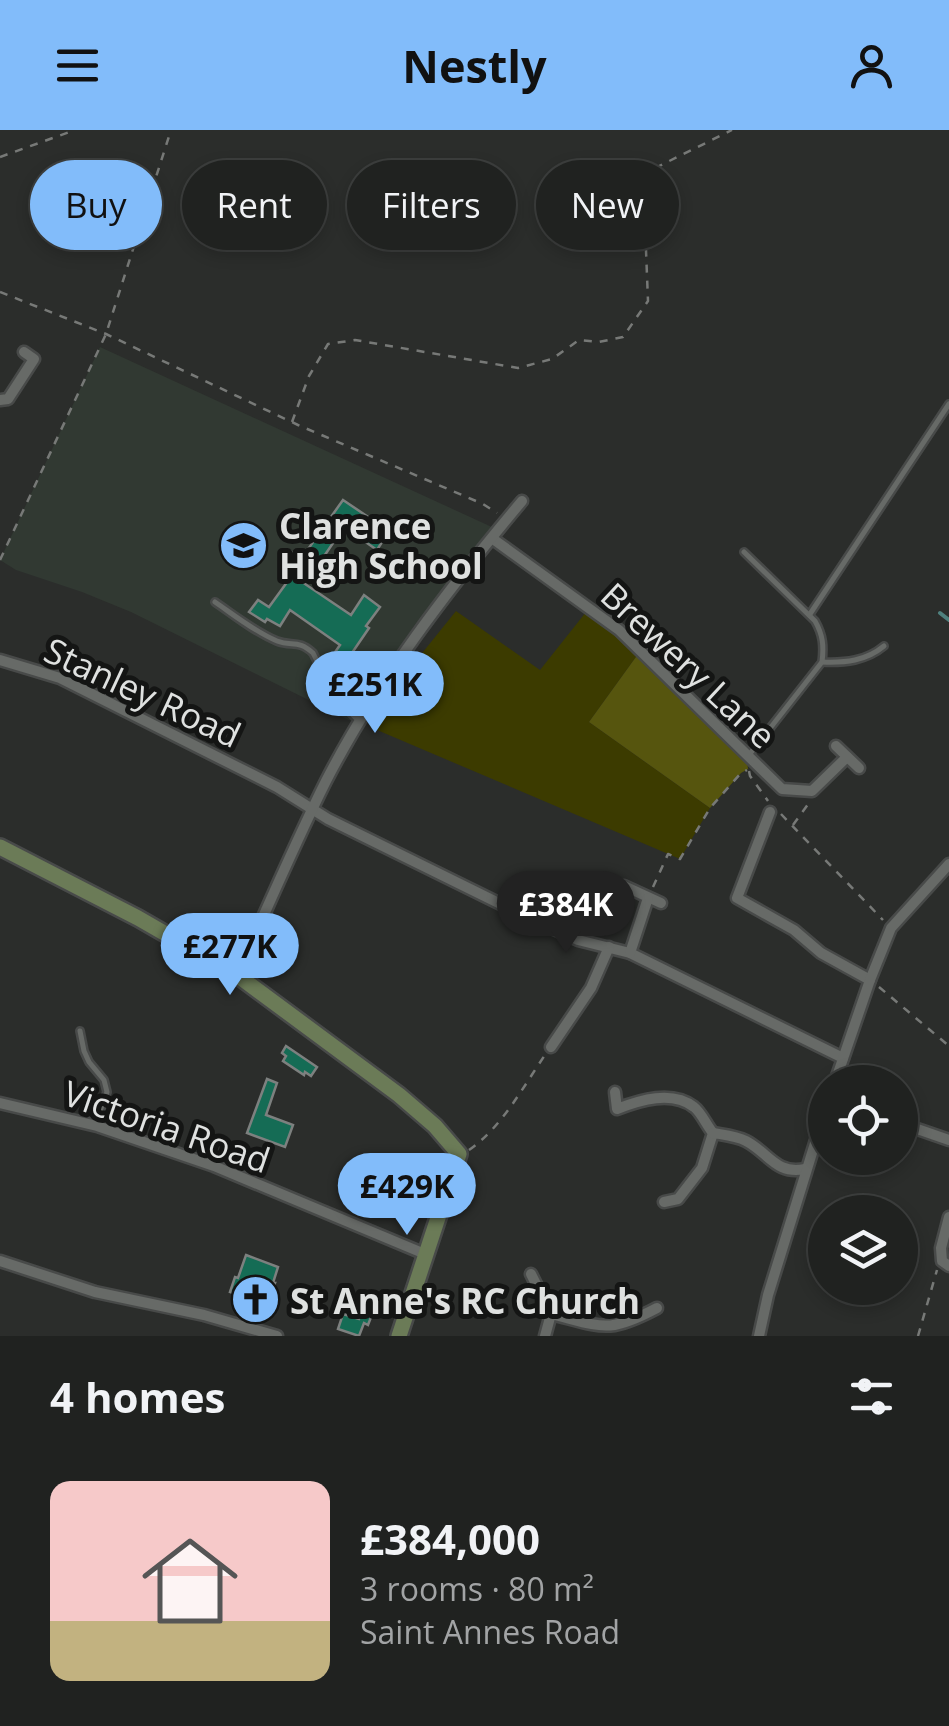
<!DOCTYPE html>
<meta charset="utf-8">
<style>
:root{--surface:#202220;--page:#2d2f2d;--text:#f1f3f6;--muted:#a2a4a5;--line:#3d3f3e;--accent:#82bcfa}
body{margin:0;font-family:"Open Sans",sans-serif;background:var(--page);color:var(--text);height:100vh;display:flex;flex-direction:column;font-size:38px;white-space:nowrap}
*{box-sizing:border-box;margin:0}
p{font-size:32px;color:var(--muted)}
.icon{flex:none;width:55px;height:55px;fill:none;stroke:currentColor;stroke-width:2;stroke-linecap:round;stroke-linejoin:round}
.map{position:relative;height:1206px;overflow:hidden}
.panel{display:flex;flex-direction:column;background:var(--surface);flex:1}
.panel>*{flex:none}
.top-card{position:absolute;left:30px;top:30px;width:890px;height:90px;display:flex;gap:20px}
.fabs{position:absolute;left:808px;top:935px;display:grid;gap:20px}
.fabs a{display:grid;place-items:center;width:110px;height:110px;border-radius:50%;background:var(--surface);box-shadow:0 5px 15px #0003,0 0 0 2px var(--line);font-size:50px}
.price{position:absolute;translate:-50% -85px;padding:0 22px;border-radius:35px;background:var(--accent);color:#111;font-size:32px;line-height:65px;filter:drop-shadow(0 2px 5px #0008)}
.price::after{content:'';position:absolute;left:50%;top:60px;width:30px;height:22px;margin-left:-15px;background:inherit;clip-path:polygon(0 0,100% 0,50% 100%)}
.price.on{background:#222;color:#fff}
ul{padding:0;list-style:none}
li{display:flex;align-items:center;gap:30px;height:250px;padding:0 50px}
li+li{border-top:2px solid var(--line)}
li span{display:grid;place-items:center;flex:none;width:280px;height:200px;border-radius:20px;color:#555}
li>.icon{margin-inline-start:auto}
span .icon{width:120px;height:120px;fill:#fffc;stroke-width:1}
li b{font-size:42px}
h2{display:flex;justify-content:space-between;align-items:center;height:120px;padding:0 50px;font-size:42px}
.tag{padding:0 35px;border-radius:45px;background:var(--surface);box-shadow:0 5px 15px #0003,0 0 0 2px var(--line);font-size:35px;line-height:90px}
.tag.on{background:var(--accent);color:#111}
header{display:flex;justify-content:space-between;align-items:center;height:130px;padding:0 50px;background:var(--accent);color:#111;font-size:45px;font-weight:700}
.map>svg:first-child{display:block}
</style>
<header><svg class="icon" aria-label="menu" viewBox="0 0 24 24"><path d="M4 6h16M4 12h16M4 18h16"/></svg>Nestly<svg class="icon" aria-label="person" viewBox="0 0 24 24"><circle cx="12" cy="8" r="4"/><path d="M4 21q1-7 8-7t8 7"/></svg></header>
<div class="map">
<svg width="949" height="1206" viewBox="0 0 949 1206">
<rect width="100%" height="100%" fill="#2b2d2b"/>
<!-- built -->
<path fill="#313932" d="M100 217 494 398 414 496 351 591 131 482 82 462 16 440 0 430Z"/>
<!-- green -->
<path fill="#3c3b00" d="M590 477 641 520 589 592 710 678 680 729 370 597 398 553 456 481 540 540Z"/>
<!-- forest -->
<path fill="#56550e" d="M641 520 747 628 748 639 741 643 710 678 589 592Z"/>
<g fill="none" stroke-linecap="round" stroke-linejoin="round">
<!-- stream -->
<path stroke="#4f807e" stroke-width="4" d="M940 483 949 490"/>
</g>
<!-- building -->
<g fill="#156c55" stroke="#7d807f" stroke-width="2.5">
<path d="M343 370 389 401 377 420 344 397 305 454 351 485 364 465 380 477 366 496 369 498 341 539 329 531 340 515 290 480 280 496 267 489 265 492 249 482 258 470 269 477 293 444 280 434 289 420 301 429Z"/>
<path d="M286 916 317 937 311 946 305 942 304 945 283 931 286 926 282 923Z"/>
<path d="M267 949 277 953 266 985 293 995 285 1017 247 1003Z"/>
<path d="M246 1125 278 1137 273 1153H275L267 1175 230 1162 235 1147 238 1148Z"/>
<path d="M364 1178 373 1182 368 1195 364 1193 359 1206 338 1199 343 1184 359 1189Z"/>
</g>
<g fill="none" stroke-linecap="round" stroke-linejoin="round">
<defs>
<g id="lane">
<path d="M744 422 815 491C823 505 824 516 822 532L749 625"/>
<path d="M215 472C234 485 255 502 277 511 292 517 298 509 313 523L336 569 359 591"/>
<path d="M810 484 949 274"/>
<path d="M822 532C845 533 866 531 884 516"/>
<path d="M80 901 84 921 89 932 104 950 107 962 95 994"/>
</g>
<g id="street">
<path d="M0 270 8 269 34 229 24 222"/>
<path d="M493 409 619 500 782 659 812 661 847 627"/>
<path d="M0 530 60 548 277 657 328 689 529 788 578 810 630 823 843 928"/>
<path d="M836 616 859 638"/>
<path d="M770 682 737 768 794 800 821 823 870 850"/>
<path d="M624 756 661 773"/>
<path d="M630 823 648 768"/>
<path d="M237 845C266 781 294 715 326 651 378 550 449 458 522 371"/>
<path d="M551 917 591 858 609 817"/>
<path d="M835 952 870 850 891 798 949 734"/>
<path d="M615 962 617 979C640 970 672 960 694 977 701 982 707 996 713 1003L702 1038 678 1069 664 1072"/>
<path d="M0 973 97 996 214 1036 425 1124"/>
<path d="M900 993 949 1010"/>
<path d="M713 1003C724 1005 736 1006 746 1011 769 1023 776 1045 805 1039"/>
<path d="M949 1087 941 1118 942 1131 949 1136"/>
<path d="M0 1131 95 1162 204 1185 277 1206"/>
<path d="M531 1144 551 1184 545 1206"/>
<path d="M551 1184C603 1197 608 1204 657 1178"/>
<path d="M759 1206 768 1165 825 981"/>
</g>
<path id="secondary" d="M0 717 138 788 237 845 399 965 435 996 459 1024 399 1206"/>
</defs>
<!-- lane casing -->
<use href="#lane" stroke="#484a49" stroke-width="10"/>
<!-- street casing -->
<use href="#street" stroke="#484a49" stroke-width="15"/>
<!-- secondary casing -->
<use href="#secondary" stroke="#484a49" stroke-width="20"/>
<!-- path -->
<g stroke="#777977" stroke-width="2.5" stroke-dasharray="8 8" stroke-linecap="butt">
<path d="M0 27 75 0"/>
<path d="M0 162 106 204 298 295 483 374 497 383"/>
<path d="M292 292 309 246 328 214 355 210 518 238 552 229 579 210 599 212 623 207 648 171 643 44 732 0"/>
<path d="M0 430 106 204 171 0"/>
<path d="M749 641 750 646 768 671"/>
<path d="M781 684 883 790"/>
<path d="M793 695 809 673"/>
<path d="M653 757 668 724 680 729 710 678 741 643 747 640"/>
<path d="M879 857 949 916"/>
<path d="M469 1020C502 997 523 957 545 925"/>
<path d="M918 1206 937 1140"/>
</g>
<!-- lane -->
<use href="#lane" stroke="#676a67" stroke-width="5"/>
<!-- street -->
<use href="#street" stroke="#676a67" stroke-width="10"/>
<!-- secondary -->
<use href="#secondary" stroke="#6b7b57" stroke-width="15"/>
</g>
<!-- icons -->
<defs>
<symbol id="school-disc" viewBox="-11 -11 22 22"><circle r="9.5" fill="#82bcfa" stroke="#141514"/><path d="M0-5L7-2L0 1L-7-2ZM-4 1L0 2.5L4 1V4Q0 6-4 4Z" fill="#111"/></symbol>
<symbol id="church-disc" viewBox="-11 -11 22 22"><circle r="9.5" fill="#82bcfa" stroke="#141514"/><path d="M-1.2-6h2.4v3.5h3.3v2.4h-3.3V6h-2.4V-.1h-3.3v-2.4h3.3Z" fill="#111"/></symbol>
</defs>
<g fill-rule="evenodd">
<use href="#school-disc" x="216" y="388" width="55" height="55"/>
<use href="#church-disc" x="228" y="1142" width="55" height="55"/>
</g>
<g text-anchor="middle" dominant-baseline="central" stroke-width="10" stroke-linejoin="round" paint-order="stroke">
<!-- poi labels -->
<g font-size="35" font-weight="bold" fill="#dfe1e0" stroke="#141514" text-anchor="start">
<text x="279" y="395">Clarence<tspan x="279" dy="40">High School</tspan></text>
<text x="290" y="1170">St Anne's RC Church</text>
</g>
<!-- street labels -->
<g font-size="35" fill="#dfe1e0" stroke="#141514">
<text transform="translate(689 535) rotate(43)">Brewery Lane</text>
<text transform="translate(143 562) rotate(25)">Stanley Road</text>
<text transform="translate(167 996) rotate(19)">Victoria Road</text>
</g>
</g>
</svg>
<div class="fabs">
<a><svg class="icon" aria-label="locate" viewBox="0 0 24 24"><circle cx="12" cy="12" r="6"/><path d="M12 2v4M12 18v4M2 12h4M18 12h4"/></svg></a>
<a><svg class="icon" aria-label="layers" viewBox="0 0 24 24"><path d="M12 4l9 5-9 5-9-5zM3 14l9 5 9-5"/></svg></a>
</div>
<b class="price" style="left:375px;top:606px">£251K</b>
<b class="price on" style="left:566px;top:826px">£384K</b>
<b class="price" style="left:230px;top:868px">£277K</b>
<b class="price" style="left:407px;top:1108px">£429K</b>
<div class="top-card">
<a class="tag on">Buy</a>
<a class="tag">Rent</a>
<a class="tag">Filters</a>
<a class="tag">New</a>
</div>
</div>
<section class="panel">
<h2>4 homes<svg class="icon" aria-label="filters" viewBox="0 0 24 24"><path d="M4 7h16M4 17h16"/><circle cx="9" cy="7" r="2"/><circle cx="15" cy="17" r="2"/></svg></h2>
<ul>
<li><span style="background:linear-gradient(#f6c9c9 70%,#c2b280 0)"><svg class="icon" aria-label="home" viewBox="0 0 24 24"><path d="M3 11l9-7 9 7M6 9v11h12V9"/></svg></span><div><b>£384,000</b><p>3 rooms · 80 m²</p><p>Saint Annes Road</p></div></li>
</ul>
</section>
